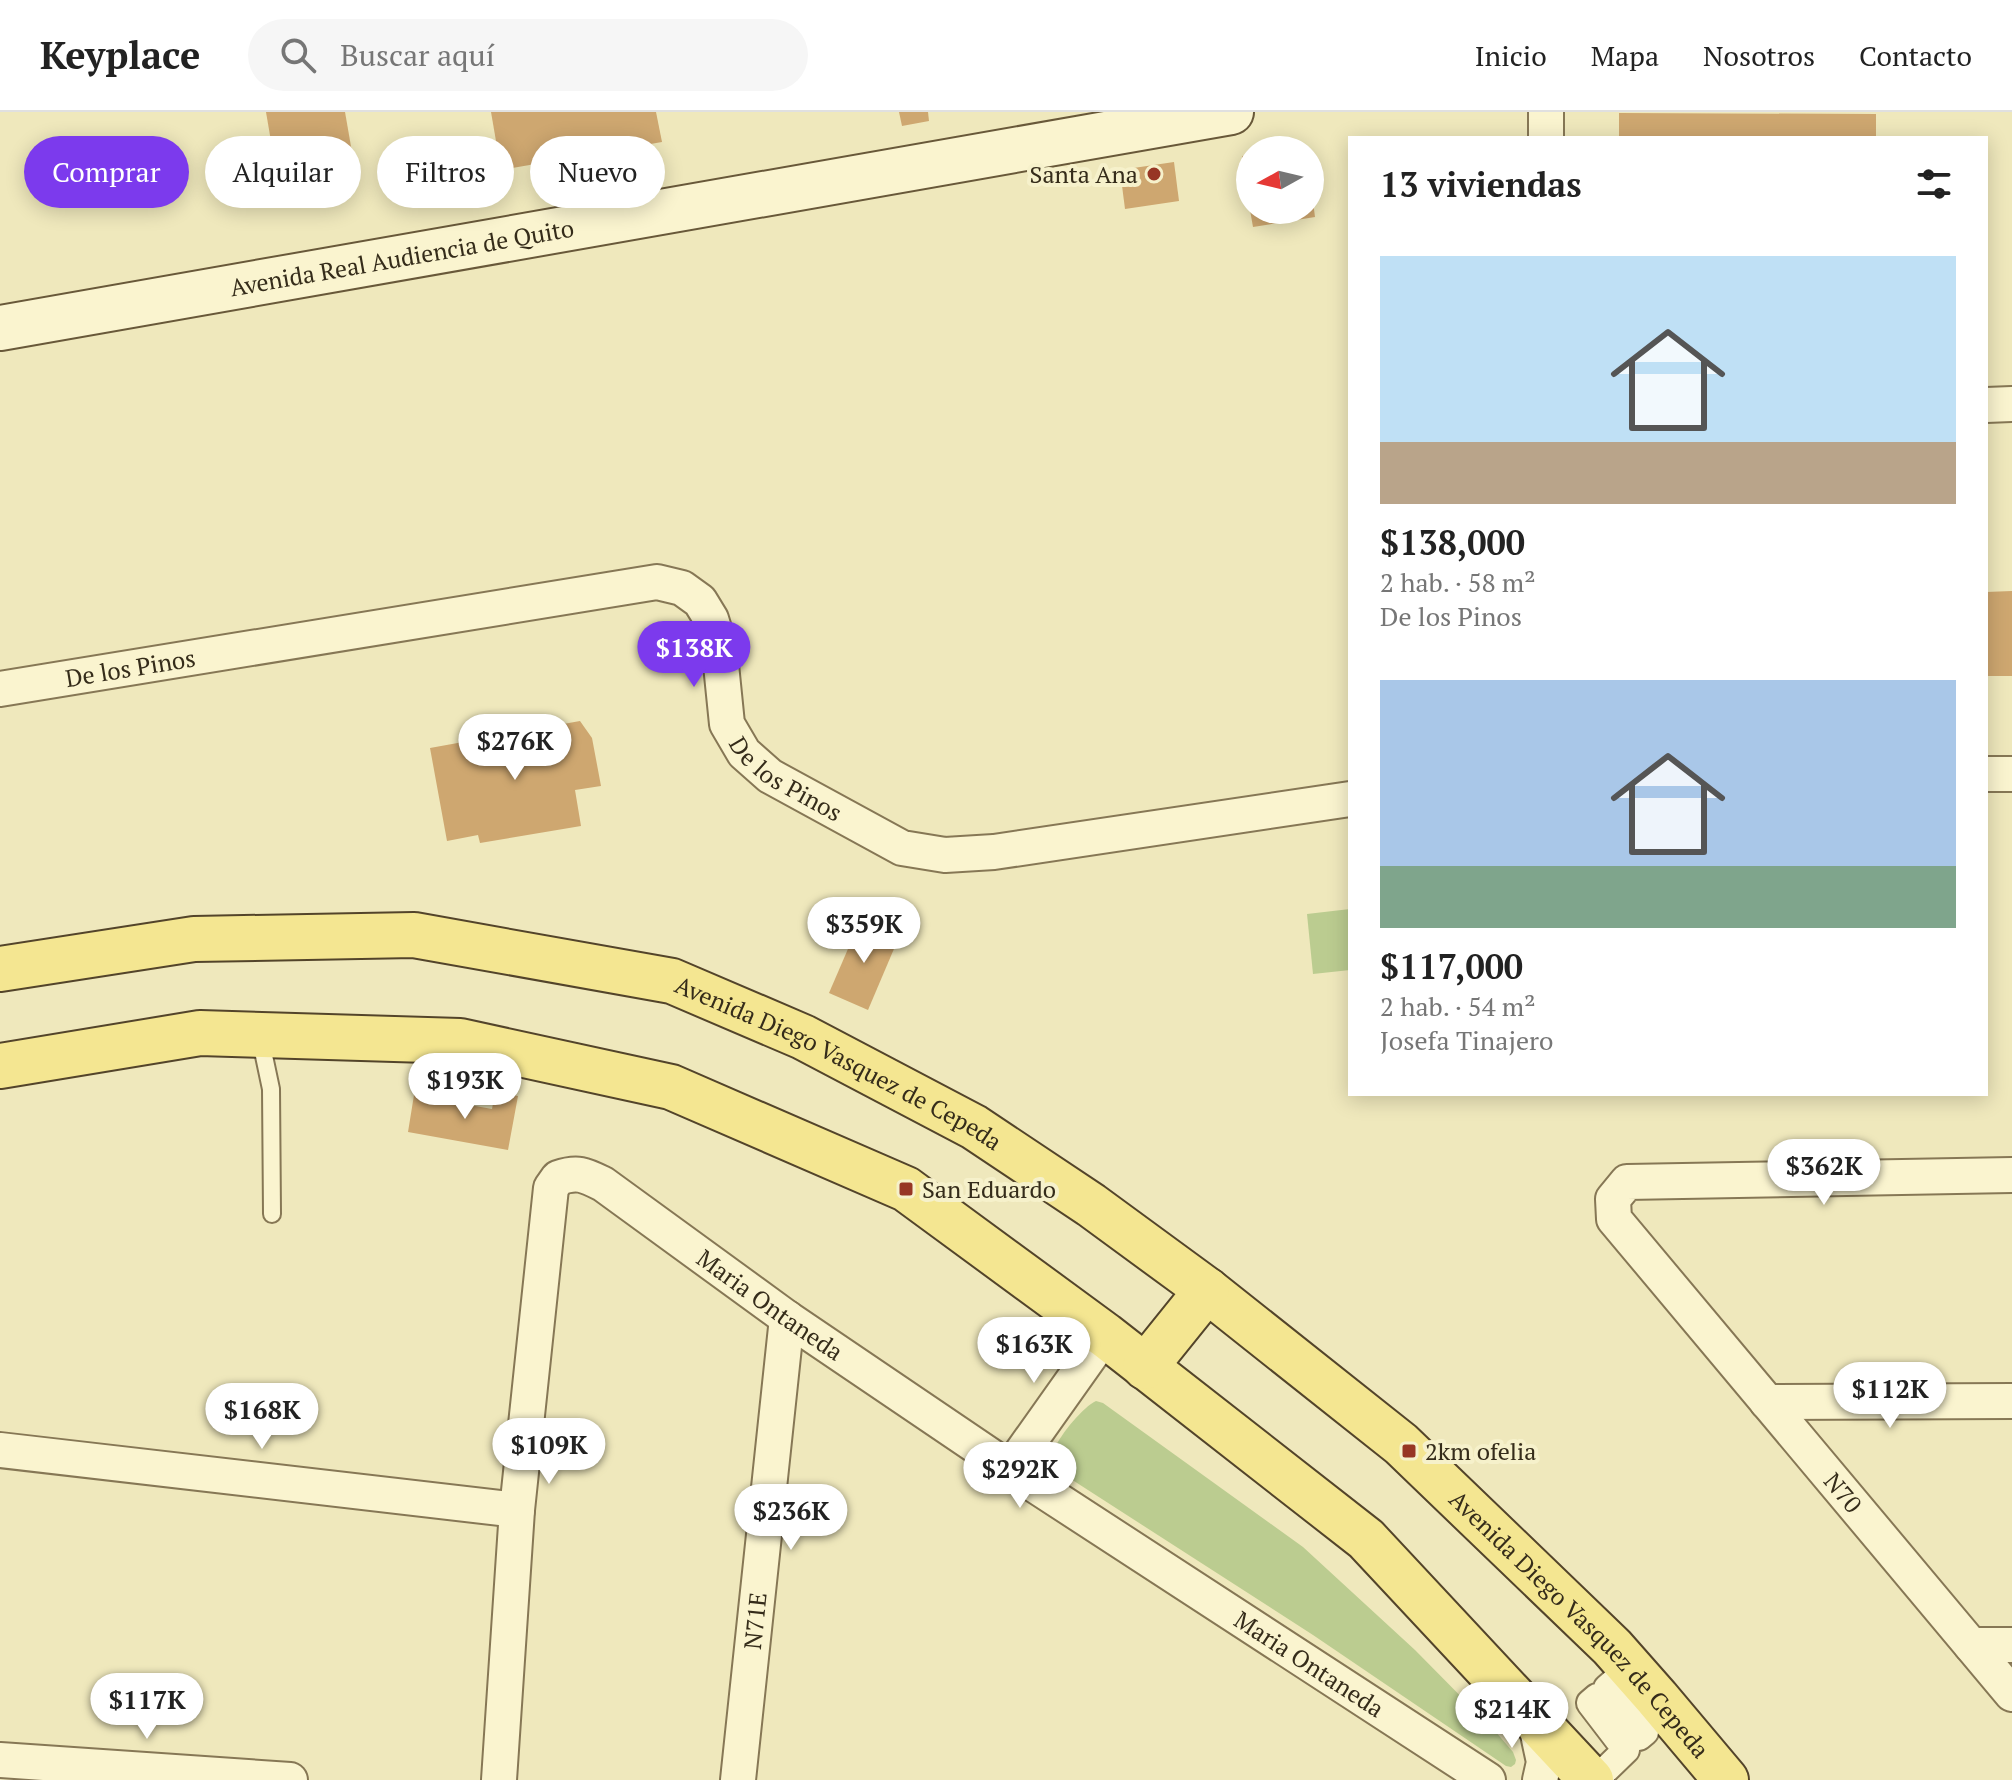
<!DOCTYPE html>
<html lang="es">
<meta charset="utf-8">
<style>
:root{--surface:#fff;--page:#f6f6f6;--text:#222;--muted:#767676;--line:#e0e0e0;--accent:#7c3aed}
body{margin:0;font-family:"PT Serif",serif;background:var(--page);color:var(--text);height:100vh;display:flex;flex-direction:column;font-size:30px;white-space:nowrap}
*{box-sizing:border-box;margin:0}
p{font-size:26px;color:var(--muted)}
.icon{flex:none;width:44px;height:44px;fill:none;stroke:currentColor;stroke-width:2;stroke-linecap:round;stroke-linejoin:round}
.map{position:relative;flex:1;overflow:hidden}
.panel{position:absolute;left:1348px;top:24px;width:640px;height:960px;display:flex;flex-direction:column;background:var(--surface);border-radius:0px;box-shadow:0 4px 20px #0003}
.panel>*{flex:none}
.hud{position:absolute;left:24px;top:24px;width:760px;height:72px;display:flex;gap:16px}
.needle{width:52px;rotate:262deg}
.fabs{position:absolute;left:1236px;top:24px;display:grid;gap:16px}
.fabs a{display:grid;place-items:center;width:88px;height:88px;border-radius:50%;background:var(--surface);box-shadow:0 4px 20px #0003;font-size:40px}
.price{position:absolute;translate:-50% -68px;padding:0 18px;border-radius:28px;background:#fff;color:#222;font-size:26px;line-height:52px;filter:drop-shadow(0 2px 4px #0008)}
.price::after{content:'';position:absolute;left:50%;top:48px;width:24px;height:18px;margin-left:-12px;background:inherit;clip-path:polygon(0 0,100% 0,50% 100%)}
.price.on{background:var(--accent);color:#fff}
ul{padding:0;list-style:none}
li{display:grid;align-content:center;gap:16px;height:424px;padding:0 32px}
li span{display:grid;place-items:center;height:248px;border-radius:0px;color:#555}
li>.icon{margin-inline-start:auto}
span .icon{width:144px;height:144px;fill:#fffc;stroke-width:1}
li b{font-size:34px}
h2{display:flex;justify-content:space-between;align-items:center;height:96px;padding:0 32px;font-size:34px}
.pill{padding:0 28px;border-radius:36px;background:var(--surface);box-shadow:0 4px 20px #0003;font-size:28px;line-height:72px}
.pill.on{background:var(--accent);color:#fff}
header{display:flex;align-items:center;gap:48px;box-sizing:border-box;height:112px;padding:0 40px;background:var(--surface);border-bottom:2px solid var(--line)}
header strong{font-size:38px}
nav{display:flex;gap:44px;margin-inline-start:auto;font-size:28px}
.search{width:560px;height:72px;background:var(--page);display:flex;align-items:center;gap:20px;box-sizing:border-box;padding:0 28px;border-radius:44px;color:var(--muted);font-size:30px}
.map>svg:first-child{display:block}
</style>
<header>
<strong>Keyplace</strong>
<div class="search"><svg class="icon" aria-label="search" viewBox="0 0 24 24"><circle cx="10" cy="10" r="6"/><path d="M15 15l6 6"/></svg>Buscar aquí</div>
<nav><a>Inicio</a><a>Mapa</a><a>Nosotros</a><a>Contacto</a></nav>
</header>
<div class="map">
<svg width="2012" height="1668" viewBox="0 0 2012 1668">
<rect width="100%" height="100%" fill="#efe8bc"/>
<!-- green -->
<g fill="#bbcc90">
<path d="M1350 797V858L1313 862 1307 802Z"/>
<path d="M1096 1289 1103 1291 1303 1435 1415 1538 1495 1619 1513 1640 1516 1648 1515 1652 1511 1655 1506 1654 1313 1523 1060 1360 1054 1350C1054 1344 1053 1341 1055 1336 1060 1323 1084 1294 1096 1289Z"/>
</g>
<!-- building -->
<g fill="#cea770">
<path d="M266 0H345L356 63 279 76Z"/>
<path d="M491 0H656L662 30 501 58Z"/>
<path d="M899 0H928L929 9 902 14Z"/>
<path d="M1619 1 1876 2V26H1619Z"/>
<path d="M1250 43V85H1248L1242 44Z"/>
<path d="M1174 50 1179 89 1125 97 1120 58Z"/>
<path d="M1310 82H1312L1315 105 1253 115 1250 98H1310Z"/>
<path d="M2012 479V564H1986V480Z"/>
<path d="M580 609 592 626 601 674 575 678 581 714 480 731 478 723 447 729 430 636Z"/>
<path d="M860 809 899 825 868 898 829 881Z"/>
<path d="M495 980 518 984 508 1038 408 1020 414 983 492 997Z"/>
</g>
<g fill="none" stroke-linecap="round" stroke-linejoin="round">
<defs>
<path id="service" d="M260 925 271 977 272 1102"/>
<path id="pedestrian" d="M1595 1668 1626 1638 1590 1591 1597 1585 1639 1625 1645 1620 1607 1576 1631 1555"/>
<g id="minor">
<path d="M1546 26V0"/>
<path d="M1986 293 2012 292"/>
<path id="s1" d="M0 577 657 470 682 476 700 489 711 507 719 533 727 612 744 641 770 664 902 736 945 743 994 740 1350 687"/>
<path d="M1986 662H2012"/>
<path id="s2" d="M2012 1063 1627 1070 1613 1087 1614 1107 2012 1582"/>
<path d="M1767 1290 2012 1289"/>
<path d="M0 1338 517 1398"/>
<path d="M1010 1357 1105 1223"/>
<path d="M1971 1533H2012"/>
<path d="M1535 1608 1544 1650 1540 1668"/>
<path d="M0 1648 290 1668"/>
<path id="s3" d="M499 1668 517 1398 551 1076 558 1066C578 1059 585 1063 603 1072L787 1206 1010 1357 1488 1668"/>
<path id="s4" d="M738 1668 787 1206"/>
</g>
<g id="secondary">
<path id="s5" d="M0 216 1231 0"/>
</g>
<g id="primary">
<path id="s6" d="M0 857 194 827 414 823 672 869 803 925 974 1015 1091 1093 1207 1178 1401 1332 1612 1535 1657 1586 1726 1668"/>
<path d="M0 954 200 921 460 929 671 975 906 1077 1105 1223 1366 1427 1591 1668"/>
<path d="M1145 1255 1207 1178"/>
</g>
</defs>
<!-- service casing -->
<use href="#service" stroke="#867755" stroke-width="20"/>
<!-- pedestrian casing -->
<use href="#pedestrian" stroke="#867755" stroke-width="30"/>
<!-- minor casing -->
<use href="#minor" stroke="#867755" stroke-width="38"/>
<!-- secondary casing -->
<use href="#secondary" stroke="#685839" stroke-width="48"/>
<!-- primary casing -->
<use href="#primary" stroke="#53442a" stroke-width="48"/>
<!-- service -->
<use href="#service" stroke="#faf4cf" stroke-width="16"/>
<!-- pedestrian -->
<use href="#pedestrian" stroke="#faf4cf" stroke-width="26"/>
<!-- minor -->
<use href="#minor" stroke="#faf4cf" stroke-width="34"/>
<!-- secondary -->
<use href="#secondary" stroke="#faf4cf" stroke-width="44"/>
<!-- primary -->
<use href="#primary" stroke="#f4e691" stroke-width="44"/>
</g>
<!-- markers -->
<g fill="#973624" stroke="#f6f1cb" stroke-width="3">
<circle cx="1154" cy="62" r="8"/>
<rect x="898" y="1069" width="16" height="16" rx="4"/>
<rect x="1401" y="1331" width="16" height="16" rx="4"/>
</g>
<g text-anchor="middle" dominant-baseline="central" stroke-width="8" stroke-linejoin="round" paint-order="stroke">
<!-- poi labels -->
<g font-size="24" fill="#352c1a" stroke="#f6f1cb" text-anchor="start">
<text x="1138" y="62" text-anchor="end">Santa Ana</text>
<text x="922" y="1077">San Eduardo</text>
<text x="1425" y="1339">2km ofelia</text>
</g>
<!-- street labels -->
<g font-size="24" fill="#352c1a" stroke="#f6f1cb">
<text stroke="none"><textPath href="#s5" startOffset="408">Avenida Real Audiencia de Quito</textPath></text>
<text stroke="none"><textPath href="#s1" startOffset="132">De los Pinos</textPath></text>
<text stroke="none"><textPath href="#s1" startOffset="924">De los Pinos</textPath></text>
<text stroke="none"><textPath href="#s6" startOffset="864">Avenida Diego Vasquez de Cepeda</textPath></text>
<text stroke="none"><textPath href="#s3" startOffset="860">Maria Ontaneda</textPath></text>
<text stroke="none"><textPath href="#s2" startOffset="784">N70</textPath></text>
<text stroke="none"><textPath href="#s4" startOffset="160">N71E</textPath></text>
<text stroke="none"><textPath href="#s6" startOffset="1800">Avenida Diego Vasquez de Cepeda</textPath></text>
<text stroke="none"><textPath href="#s3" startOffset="1508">Maria Ontaneda</textPath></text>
</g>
</g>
</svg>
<div class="fabs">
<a><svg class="needle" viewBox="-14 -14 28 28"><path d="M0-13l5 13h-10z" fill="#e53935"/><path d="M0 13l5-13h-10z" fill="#767676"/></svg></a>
</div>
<b class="price on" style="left:694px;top:577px">$138K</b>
<b class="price" style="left:515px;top:670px">$276K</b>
<b class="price" style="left:864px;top:853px">$359K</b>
<b class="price" style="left:465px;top:1009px">$193K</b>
<b class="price" style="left:1824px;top:1095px">$362K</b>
<b class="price" style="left:1034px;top:1273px">$163K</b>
<b class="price" style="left:1890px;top:1318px">$112K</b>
<b class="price" style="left:262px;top:1339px">$168K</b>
<b class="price" style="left:549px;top:1374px">$109K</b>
<b class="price" style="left:1020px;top:1398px">$292K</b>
<b class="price" style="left:791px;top:1440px">$236K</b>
<b class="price" style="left:147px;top:1629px">$117K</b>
<b class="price" style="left:1512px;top:1638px">$214K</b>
<div class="hud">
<a class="pill on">Comprar</a>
<a class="pill">Alquilar</a>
<a class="pill">Filtros</a>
<a class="pill">Nuevo</a>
</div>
<section class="panel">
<h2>13 viviendas<svg class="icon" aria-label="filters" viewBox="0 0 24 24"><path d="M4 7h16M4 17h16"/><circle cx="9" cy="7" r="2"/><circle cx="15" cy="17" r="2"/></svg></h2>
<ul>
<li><span style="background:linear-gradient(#bfe0f5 75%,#b9a48a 0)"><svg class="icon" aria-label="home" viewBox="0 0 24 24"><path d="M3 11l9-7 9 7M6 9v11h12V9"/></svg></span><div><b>$138,000</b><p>2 hab. · 58 m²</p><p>De los Pinos</p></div></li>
<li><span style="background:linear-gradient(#a9c7e8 75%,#7fa58c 0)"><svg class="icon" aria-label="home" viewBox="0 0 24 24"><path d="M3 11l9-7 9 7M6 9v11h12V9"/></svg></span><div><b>$117,000</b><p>2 hab. · 54 m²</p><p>Josefa Tinajero</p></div></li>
</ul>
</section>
</div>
